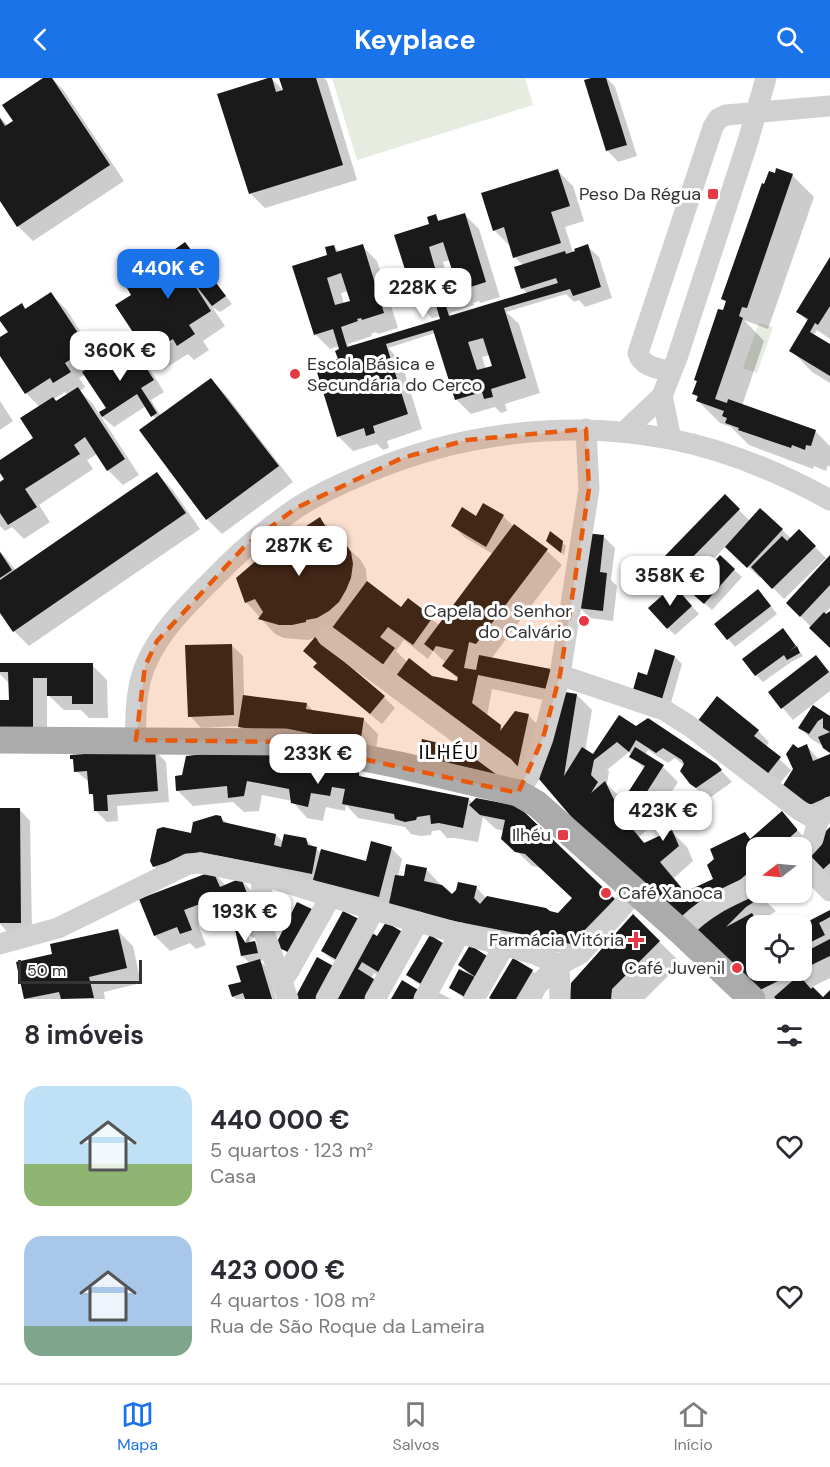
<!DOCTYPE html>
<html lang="pt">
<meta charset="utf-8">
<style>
:root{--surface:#fff;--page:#f7f7f7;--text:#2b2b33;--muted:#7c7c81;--line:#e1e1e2;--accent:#1a73e8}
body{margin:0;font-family:"DM Sans",sans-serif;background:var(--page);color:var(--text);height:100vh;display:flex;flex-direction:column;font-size:22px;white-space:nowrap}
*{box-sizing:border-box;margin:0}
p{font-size:20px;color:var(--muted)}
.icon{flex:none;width:33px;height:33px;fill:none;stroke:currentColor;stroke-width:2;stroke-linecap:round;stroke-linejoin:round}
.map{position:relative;height:921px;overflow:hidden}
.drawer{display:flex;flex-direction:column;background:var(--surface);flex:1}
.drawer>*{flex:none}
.needle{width:39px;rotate:254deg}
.buttons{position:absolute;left:746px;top:759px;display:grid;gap:12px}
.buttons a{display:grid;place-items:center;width:66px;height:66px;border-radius:12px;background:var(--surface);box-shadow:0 2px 4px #0004;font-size:30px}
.scale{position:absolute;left:18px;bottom:15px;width:124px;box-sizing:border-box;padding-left:6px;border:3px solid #333;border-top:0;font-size:16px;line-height:21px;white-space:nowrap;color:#333;-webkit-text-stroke:4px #fff;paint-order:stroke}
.price{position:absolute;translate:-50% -51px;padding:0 14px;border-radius:12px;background:#fff;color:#222;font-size:20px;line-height:39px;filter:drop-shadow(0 2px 3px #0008)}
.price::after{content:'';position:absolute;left:50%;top:36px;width:18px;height:14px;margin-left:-9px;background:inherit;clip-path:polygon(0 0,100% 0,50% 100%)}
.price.on{background:var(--accent);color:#fff}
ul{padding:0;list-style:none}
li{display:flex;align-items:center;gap:18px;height:150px;padding:0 24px}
li span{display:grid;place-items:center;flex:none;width:168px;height:120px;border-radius:18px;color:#555}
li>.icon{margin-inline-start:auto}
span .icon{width:72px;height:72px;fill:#fffc;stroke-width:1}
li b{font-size:26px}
h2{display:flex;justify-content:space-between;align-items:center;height:72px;padding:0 24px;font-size:26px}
header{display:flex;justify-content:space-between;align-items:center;height:78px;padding:0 24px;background:var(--accent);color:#fff;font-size:27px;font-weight:700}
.dock{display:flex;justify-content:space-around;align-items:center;height:84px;border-top:2px solid var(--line);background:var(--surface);font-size:16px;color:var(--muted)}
.dock a{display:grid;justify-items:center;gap:3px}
.dock .on{color:var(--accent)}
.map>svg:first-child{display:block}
</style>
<header><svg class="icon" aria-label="back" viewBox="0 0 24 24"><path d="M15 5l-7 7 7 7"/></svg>Keyplace<svg class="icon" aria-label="search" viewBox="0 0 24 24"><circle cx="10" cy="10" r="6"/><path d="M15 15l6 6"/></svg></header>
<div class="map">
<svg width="830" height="921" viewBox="0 0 830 921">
<rect width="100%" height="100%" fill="#fff"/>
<!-- green -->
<g fill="#e6ecdf">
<path d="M332 0H525L533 27 357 82Z"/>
<path d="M759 245 773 249 757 295 743 290Z"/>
</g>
<!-- shadow -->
<g fill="#0003" fill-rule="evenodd">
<path d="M46 0H52L64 13 124 103 33 163 18 148 0 120V39L8 48 15 43Z"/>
<path d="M271 0 285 14 281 0H324L327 3 357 102 265 130 250 115Z"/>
<path d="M596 0H607L615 9 637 78 618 84 607 72Z"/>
<path d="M558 93 573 108 584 143 565 149 573 174 587 168 599 179 612 220 585 229 579 222 574 224 566 216 506 234 519 246 540 315 505 326 507 333 501 335 495 329 471 336 456 321 435 255 388 270 401 283 422 351 387 363 389 370 383 372 377 366 353 373 338 358 339 268 330 271 315 256 329 178 334 168 340 175 362 168 377 183 398 250 378 256 376 254 371 256 372 258 348 266 349 270 442 242 440 238 432 240 417 225 431 147 435 138 441 144 464 136 479 151 500 219 480 225 479 223 473 225 474 227 450 235 451 239 528 216 522 210 524 188 515 179 511 166 509 167 494 152ZM450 182 454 193 446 195 443 184ZM348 213 352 224 344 226 341 215ZM490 277 493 288 486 291 482 279Z"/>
<path d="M792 97 814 119 768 251 744 242 764 263 742 328 815 353 830 368V389L828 387 826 393 814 388 813 391 749 367 731 349 720 345 698 323 699 321 694 316 698 305 695 302 727 225 723 221Z"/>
<path d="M185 166 232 226 220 234 212 229 225 248 203 263 209 272 194 282 188 276 164 291 149 276 134 217 150 195 176 178Z"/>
<path d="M830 182V261L817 252 813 258 830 268V305L812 294 791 272 808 244 798 233Z"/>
<path d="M51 216 66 231 100 284 106 280 113 288 134 274 146 285 164 314 151 322 161 338 211 302 226 317 293 404 222 456 207 441 156 341 146 328 114 349 100 337 139 397 123 407 108 392 97 376 87 382 93 391 39 427 50 444 24 461 12 449 5 453 0 448V405L6 402 0 392V384L35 361 40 329 26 315 0 275V261L10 255 22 227 27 232ZM86 296 108 331 99 336 93 326 80 313 85 309 79 300ZM65 314 68 317 57 324 54 321Z"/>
<path d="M0 323 13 343 0 352Z"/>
<path d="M157 396 172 411 200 451 29 568 14 553 0 532V473L16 493Z"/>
<path d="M725 418 750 443 760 432 792 461 799 453 826 480 784 521 761 498 760 500 726 468 688 507 663 482Z"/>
<path d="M484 427 503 438 514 449 547 473 562 487 491 581 550 593 565 608 564 615 577 617 592 632 585 673 594 679 620 639 636 650 648 641 716 687 732 704 708 721 691 706 682 693 685 688 675 680 668 685 648 672 645 677 663 689 678 704 647 752 639 759 646 766 672 754 687 769 693 783 674 800 686 815 715 802 709 787 716 781 712 771 745 756 751 762 782 735 812 768 830 751V806L827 809 801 782V770H756V814L776 833 761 843 760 845 762 848H756V892H801V848L830 834V900L812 909 823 920 829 915 830 921H759L702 863 690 873 675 858 540 701 553 624 492 611 487 638 503 651 516 635 528 637 543 652 533 702 529 708 522 707 510 697 507 711 430 696 419 684 423 663 447 668 453 674 489 681 408 620 394 606 391 609 343 573 328 558 330 555 308 562 284 560 275 556 246 524 237 501 265 477 320 441 335 455 338 462 360 481 366 491 367 505 402 531 408 522 439 547 493 476 464 459 453 447 462 431 477 440ZM404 562 428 581 433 573 446 585 444 588 459 602 458 604 431 599 410 583 408 585 396 573ZM629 674 644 691 623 725 620 719 607 706 609 693 607 692Z"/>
<path d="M604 459 615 470 611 502 617 508 613 543 590 540 579 529Z"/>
<path d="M562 465 566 468 564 477 551 466Z"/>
<path d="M720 479 742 499 712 532 697 519Z"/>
<path d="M830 479V530L824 536 826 539 830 535V569L788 525Z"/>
<path d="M681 516 699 536 675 557 668 550Z"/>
<path d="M765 520 777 536 735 569 716 546Z"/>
<path d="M783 552 790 560 803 578 791 584 763 604 756 597Z"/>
<path d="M231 567 243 578 244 618 307 626 314 634 363 641 378 656 375 682 255 664 239 648 201 650 190 638Z"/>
<path d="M305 573 384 619 395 630 382 646 326 600 315 589 318 586Z"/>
<path d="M675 579 682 586 670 628 642 619Z"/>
<path d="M816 579 830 594V613L793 642 770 615Z"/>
<path d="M0 587H92L107 602 108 640H89L81 632H64L47 616V668L0 623H10V606L0 596Z"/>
<path d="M717 620 758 653 769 664 766 669 791 692 777 709Z"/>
<path d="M813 629 830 640V675L822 664 821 667 811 661 800 649Z"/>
<path d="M807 668 819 682 830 678V734L824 736 795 720 798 672Z"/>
<path d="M155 673 166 684 169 724 117 728 118 743 107 744 96 733 95 720 90 715 89 704 76 693 75 684 71 680Z"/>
<path d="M358 694 364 701 469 721 473 726 517 729 628 836 587 880 405 845 216 788 169 803 154 788 192 756 220 739 228 746 276 757 284 765 305 761 321 775 367 784 391 770 402 781 398 799 405 800 426 791 452 819 476 809 487 821 559 837 574 821 542 790 532 788 503 760 504 753 496 751 483 739 478 764 455 760H447L440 752 432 753 431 757 421 758 411 756 405 749 358 740 346 727 345 733 326 729 323 743 307 740 292 723 262 717 259 733 244 734 233 724 193 728 178 713 176 699Z"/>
<path d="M0 731H19L30 743 32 855 9 856 0 846Z"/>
<path d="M213 794 226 808 241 802 256 817 270 853 253 860 248 856 250 865 255 864 262 872 264 882 260 883 267 890 276 921H236L233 918 243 905 250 885 242 878 237 852 223 838 198 847 206 867 196 871 190 865 170 873 155 858Z"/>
<path d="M633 838 681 885 645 921H572Z"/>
<path d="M118 853 133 868 141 905 104 914 105 921H26L18 885 54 877Z"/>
<path d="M366 853 392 905 374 895 370 901 330 880 323 873Z"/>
<path d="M489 881 465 921 451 910 469 897 460 887Z"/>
<path d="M532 893 539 900 527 921H493Z"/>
<path d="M408 896 432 911 451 921H428L432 914 415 904Z"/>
</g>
<!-- building -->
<g fill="#1a1a1a" fill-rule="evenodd">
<path d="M43 0H52L110 87 17 149 0 123V40L5 48 13 43 2 27Z"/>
<path d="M268 0H272L276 14 283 12 279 0H316L343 87 249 116 217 16Z"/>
<path d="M591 0H606L627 67 606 73 584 2Z"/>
<path d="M776 90 793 96 747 230 742 229 739 238 743 240 715 321 727 325 728 321 816 352 811 368 806 367 805 372 792 367 791 370 738 352 739 350 725 345 727 340 722 338 724 333 696 323 698 318 692 316 697 303 694 302 718 231 723 232 726 223 721 221 762 105 764 106 769 93 775 95Z"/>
<path d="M558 91 570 128 551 134 561 165 513 180 504 149 493 153 481 115Z"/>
<path d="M465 135 486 204 464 211 463 209 459 210 460 212 443 218 449 238 558 205 556 200 521 211 514 189 565 173 566 176 575 173 574 171 588 166 601 209 573 218 570 211 504 230 526 300 491 311 493 319 484 321 482 314 455 322 433 252 386 266 408 336 373 348 375 355 366 358 364 350 337 359 315 288 338 281 335 273 339 271 333 251 314 257 292 188 327 177 325 169 334 167 336 174 363 166 384 235 362 242 361 240 357 241 358 243 341 249 347 269 440 241 434 220 416 226 394 157 429 146 427 139 436 136 438 143ZM443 164 452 192 437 197 429 169ZM341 195 350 223 335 227 327 200ZM483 260 492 288 477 292 468 264Z"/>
<path d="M185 164 226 218 212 228 188 197 211 233 189 247 195 256 177 268 173 261 148 277 115 227 131 217 123 203 145 188 149 194 174 177 171 174Z"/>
<path d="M830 179V228L818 247 815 245 810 254 830 266V298L789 273 808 241 796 234Z"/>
<path d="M51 214 88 270 65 285 71 294 53 305 50 300 25 316 0 278V259L8 254 0 243V239L22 225 25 231Z"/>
<path d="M135 272 154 302 141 310 157 335 151 339 137 316 102 339 99 334 106 330 82 294 106 278 112 287Z"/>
<path d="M211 300 279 388 206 442 139 352Z"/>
<path d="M78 309 125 381 107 393 85 359 74 367 80 376 25 411 37 429 8 447 0 435V404L4 401 0 395V382L33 360 20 340 53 319 56 323Z"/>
<path d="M157 394 186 435 13 554 0 535V502Z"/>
<path d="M725 416 740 431 676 496 661 482Z"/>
<path d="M483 425 504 437 486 469 451 448 462 429 476 438Z"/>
<path d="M760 430 783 451 747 490 725 469Z"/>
<path d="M320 439 329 455 345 465 351 474 353 486 351 500 346 512 339 524 329 533 317 540 306 542V544L292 547H279L258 541 263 534 255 521 245 525 236 500 265 475Z"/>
<path d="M514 446 548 471 476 566 469 564 464 590 476 592 479 577 551 591 547 611 478 597 472 625 501 647 500 653 515 633 529 636 518 687 513 694 496 701 417 685 422 661 447 667V671L490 680 391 605 409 580 432 598 457 603 458 599 442 588 454 572 436 568 433 573 424 566Z"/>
<path d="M799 451 816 468 772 511 751 489 782 458 787 463Z"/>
<path d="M550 453 563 463 561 475 546 463Z"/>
<path d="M585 455 604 457 600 494 607 495 603 533 577 530Z"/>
<path d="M0 474 12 492 0 500Z"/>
<path d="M720 477 735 491 704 526 688 512Z"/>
<path d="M830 477V507L800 539 786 525Z"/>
<path d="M367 503 401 529 408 520 433 539 413 567 388 549 380 559 395 570 376 596 326 558Z"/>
<path d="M674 507 692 528 667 551 648 530Z"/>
<path d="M758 511 771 528 727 562 714 546Z"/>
<path d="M830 533V570L809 550 824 534 826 536Z"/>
<path d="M783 550 796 568 789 573 797 568 800 575 787 582 784 577 755 598 742 581Z"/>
<path d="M315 559 385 618 370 636 313 589 317 585 303 573Z"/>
<path d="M232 566 234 637 188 639 185 567Z"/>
<path d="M655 571 675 578 662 621 633 612 638 594 647 597Z"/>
<path d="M816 577 829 594 781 631 768 614Z"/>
<path d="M0 585H93V626H72V618H47V600H33V653L0 654V622H9L8 594H0Z"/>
<path d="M553 612 577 616 564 698 582 669 593 676 619 637 636 648 648 640 717 686 722 692 696 710 690 706 680 693 684 686 682 682 663 670 656 675 636 662 629 674 617 664 594 682 591 697 598 704 591 715 605 703 618 730 645 688 629 679 635 669 664 687 632 737 626 743 644 765 672 752 679 768 660 784 685 814 713 801 707 787 714 781 710 771 745 754 750 761 782 733 797 751V753L778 770H756V788L696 840 759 814 763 818 746 829 726 849 752 835 759 848H756V892H800L752 916 674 859 539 701Z"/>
<path d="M243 617 307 625 306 631 364 640 360 667 238 649Z"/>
<path d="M717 618 759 652 754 658 781 679 765 699 697 644Z"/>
<path d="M813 627 830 638V675L823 670 818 659 830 654 823 650V640L818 643 809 656 798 650Z"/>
<path d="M793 666 798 670 807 666 813 683 830 676V718L812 726H807L782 709 793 691 786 676Z"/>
<path d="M155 671 158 713 107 717 108 733H94L93 716H89L87 693 74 694 73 681H70V677Z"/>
<path d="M249 671 359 693V698L469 720 463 750 439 745 431 746 430 737 417 739 416 742 405 744 395 741 394 736 342 726 345 711 332 709 330 718 311 715 308 729 291 725 289 711 247 703 244 718 228 720 227 708 176 713 175 698 182 697 186 678Z"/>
<path d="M476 720 518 728 615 821 571 866 388 830 395 797 404 798 406 786 427 790 424 803 442 807 452 816 456 812 458 804 477 808 474 820 480 826 487 818 546 830 550 833 558 835 572 820 525 776 515 774 501 761 505 742 480 737 469 727Z"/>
<path d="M0 730H20L21 845H0Z"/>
<path d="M216 737 221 738 223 744 276 756 274 767 281 769 284 756 306 760 308 767 317 769 312 796 200 774 153 789 150 783 157 751 163 749 191 755 193 744Z"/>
<path d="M830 749V785L815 799 801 777Z"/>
<path d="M371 763 392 769 379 819 313 802 321 771 366 783Z"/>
<path d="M213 793 220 809 241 800 256 838 236 846 231 833 220 837 213 821 184 832 192 852 180 856 177 849 154 858 139 821Z"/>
<path d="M297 824 314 832 292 876 275 868Z"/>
<path d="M830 832V839L819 845 825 857 809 865 805 857 801 858V847Z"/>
<path d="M343 833 361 842 339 883 321 873Z"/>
<path d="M633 836 660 863 612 911 611 921H570L571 905Z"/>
<path d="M386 844 404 855 380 895 362 884 358 891 377 903 366 921H331L367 852 377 858Z"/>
<path d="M241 845 245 865 255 863 258 875 241 878 234 847Z"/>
<path d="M118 851 127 890 89 899 94 920 61 921 59 914 24 921 16 884 52 876 50 866Z"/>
<path d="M430 857 446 867 423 907 406 897Z"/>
<path d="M830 861V878L801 892V876Z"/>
<path d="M470 867 490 880 477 900 458 887Z"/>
<path d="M317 879 335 889 317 921H297L295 920Z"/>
<path d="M513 880 533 892 516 921H491L489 920Z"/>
<path d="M260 881 272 921H245L243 915 232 919 228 907 241 904 236 888Z"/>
<path d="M459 891 477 900 467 920 449 910Z"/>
<path d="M799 897 811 911 813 909 823 919 830 912V921H776L774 919Z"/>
<path d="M402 902 420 913 416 921H391Z"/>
</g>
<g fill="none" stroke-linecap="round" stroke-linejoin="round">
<!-- minor -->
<g stroke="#d0d0d0" stroke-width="21">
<path d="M671 294C658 290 642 289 638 275L713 49 718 41 726 37 830 28"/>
<path d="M662 318 671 361"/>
<path d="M624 354 662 318 677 280 748 63 766 0"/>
<path d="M327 558 504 689 513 699 518 715"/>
<path d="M560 597 664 632 691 649 799 732 818 743"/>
<path d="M136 662C135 638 136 608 146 586 160 552 190 524 216 498 240 473 266 451 295 431 316 417 340 406 364 396 459 355 567 341 670 361 727 372 779 394 830 422"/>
<path d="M518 715 529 698 543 660 560 597 589 411 586 351"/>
<path d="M801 774 813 761 818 743 830 729"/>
<path d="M801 783 830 813"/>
<path d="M261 797 264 854 288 921"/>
<path d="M681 854C702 830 727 819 756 806"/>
<path d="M0 866 58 850 188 786 200 785 261 797 374 832 535 876 559 887 580 876 636 813"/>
<path d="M559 887 560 921"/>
<path d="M279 901 287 896 331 818"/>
<path d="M326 921 374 832"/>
<path d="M375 921 418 844"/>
<path d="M424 921 460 855"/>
<path d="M474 921 504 868"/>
<path d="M530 921 537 907 559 887"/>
</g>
<!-- major -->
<path stroke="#ababab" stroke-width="27" d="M0 662 285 664 399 687 518 715 537 726 681 854 752 921"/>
</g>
<!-- marked area -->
<path fill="#e8590c" fill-opacity="0.2" stroke="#e8590c" stroke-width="4.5" stroke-dasharray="12 8" stroke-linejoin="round" d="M586 351 589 411 560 597 543 660 518 715 285 664 136 662 145 588 157 563 244 469 296 430 402 380 467 362Z"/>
<!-- markers -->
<g fill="#e63946" stroke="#fff" stroke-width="2">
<rect x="707" y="110" width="12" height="12" rx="3"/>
<circle cx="295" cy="296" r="6"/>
<circle cx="584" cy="543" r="6"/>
<rect x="557" y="751" width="12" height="12" rx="3"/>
<circle cx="606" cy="815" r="6"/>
<path d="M633 853h6v6h6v6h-6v6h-6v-6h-6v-6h6z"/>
<circle cx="737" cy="890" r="6"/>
</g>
<g text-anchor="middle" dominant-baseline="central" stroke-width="6" stroke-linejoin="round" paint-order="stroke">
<!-- poi labels -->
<g font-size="18" fill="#333" stroke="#fff" text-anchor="end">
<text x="701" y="116">Peso Da Régua</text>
<text x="307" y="286" text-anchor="start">Escola Básica e<tspan x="307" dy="21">Secundária do Cerco</tspan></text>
<text x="572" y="533">Capela do Senhor<tspan x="572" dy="21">do Calvário</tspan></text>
<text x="551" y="757">Ilhéu</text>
<text x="618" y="815" text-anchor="start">Café Xanoca</text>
<text x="624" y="862">Farmácia Vitória</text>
<text x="725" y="890">Café Juvenil</text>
</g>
<!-- neighbourhood labels -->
<g font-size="20" letter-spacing="1.5" fill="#000" stroke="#fff">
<text x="449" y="674">ILHÉU</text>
</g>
</g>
</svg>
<div class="buttons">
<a><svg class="needle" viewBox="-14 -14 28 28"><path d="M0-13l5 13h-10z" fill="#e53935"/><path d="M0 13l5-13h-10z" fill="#7c7c81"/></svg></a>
<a><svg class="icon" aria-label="locate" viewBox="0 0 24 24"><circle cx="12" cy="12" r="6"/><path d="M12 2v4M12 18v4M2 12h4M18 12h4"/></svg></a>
</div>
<div class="scale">50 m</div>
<b class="price on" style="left:168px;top:222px">440K €</b>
<b class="price" style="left:423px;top:241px">228K €</b>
<b class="price" style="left:120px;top:304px">360K €</b>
<b class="price" style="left:299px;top:499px">287K €</b>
<b class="price" style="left:670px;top:529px">358K €</b>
<b class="price" style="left:318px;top:707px">233K €</b>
<b class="price" style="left:663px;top:764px">423K €</b>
<b class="price" style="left:245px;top:865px">193K €</b>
</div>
<section class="drawer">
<h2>8 imóveis<svg class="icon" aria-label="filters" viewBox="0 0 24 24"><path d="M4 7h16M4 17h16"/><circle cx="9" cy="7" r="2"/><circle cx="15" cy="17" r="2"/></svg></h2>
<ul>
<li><span style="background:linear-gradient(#bfe0f5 65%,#8fb573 0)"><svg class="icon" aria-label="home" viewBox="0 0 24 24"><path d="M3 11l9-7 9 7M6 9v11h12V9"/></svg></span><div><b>440 000 €</b><p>5 quartos · 123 m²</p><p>Casa</p></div><svg class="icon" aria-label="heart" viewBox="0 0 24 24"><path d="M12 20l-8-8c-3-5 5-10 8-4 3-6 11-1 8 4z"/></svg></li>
<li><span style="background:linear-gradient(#a9c7e8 75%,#7fa58c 0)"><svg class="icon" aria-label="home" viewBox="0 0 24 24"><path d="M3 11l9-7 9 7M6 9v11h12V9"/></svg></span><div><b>423 000 €</b><p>4 quartos · 108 m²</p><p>Rua de São Roque da Lameira</p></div><svg class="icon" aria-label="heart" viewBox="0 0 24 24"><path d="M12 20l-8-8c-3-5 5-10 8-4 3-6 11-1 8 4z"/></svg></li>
</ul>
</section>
<nav class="dock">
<a class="on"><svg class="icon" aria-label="map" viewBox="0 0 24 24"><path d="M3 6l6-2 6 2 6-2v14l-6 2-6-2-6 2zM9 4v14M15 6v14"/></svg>Mapa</a>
<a><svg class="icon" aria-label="saved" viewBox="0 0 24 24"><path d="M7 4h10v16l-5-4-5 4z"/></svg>Salvos</a>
<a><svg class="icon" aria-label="home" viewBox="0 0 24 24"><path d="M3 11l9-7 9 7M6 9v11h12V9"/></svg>Início</a>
</nav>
